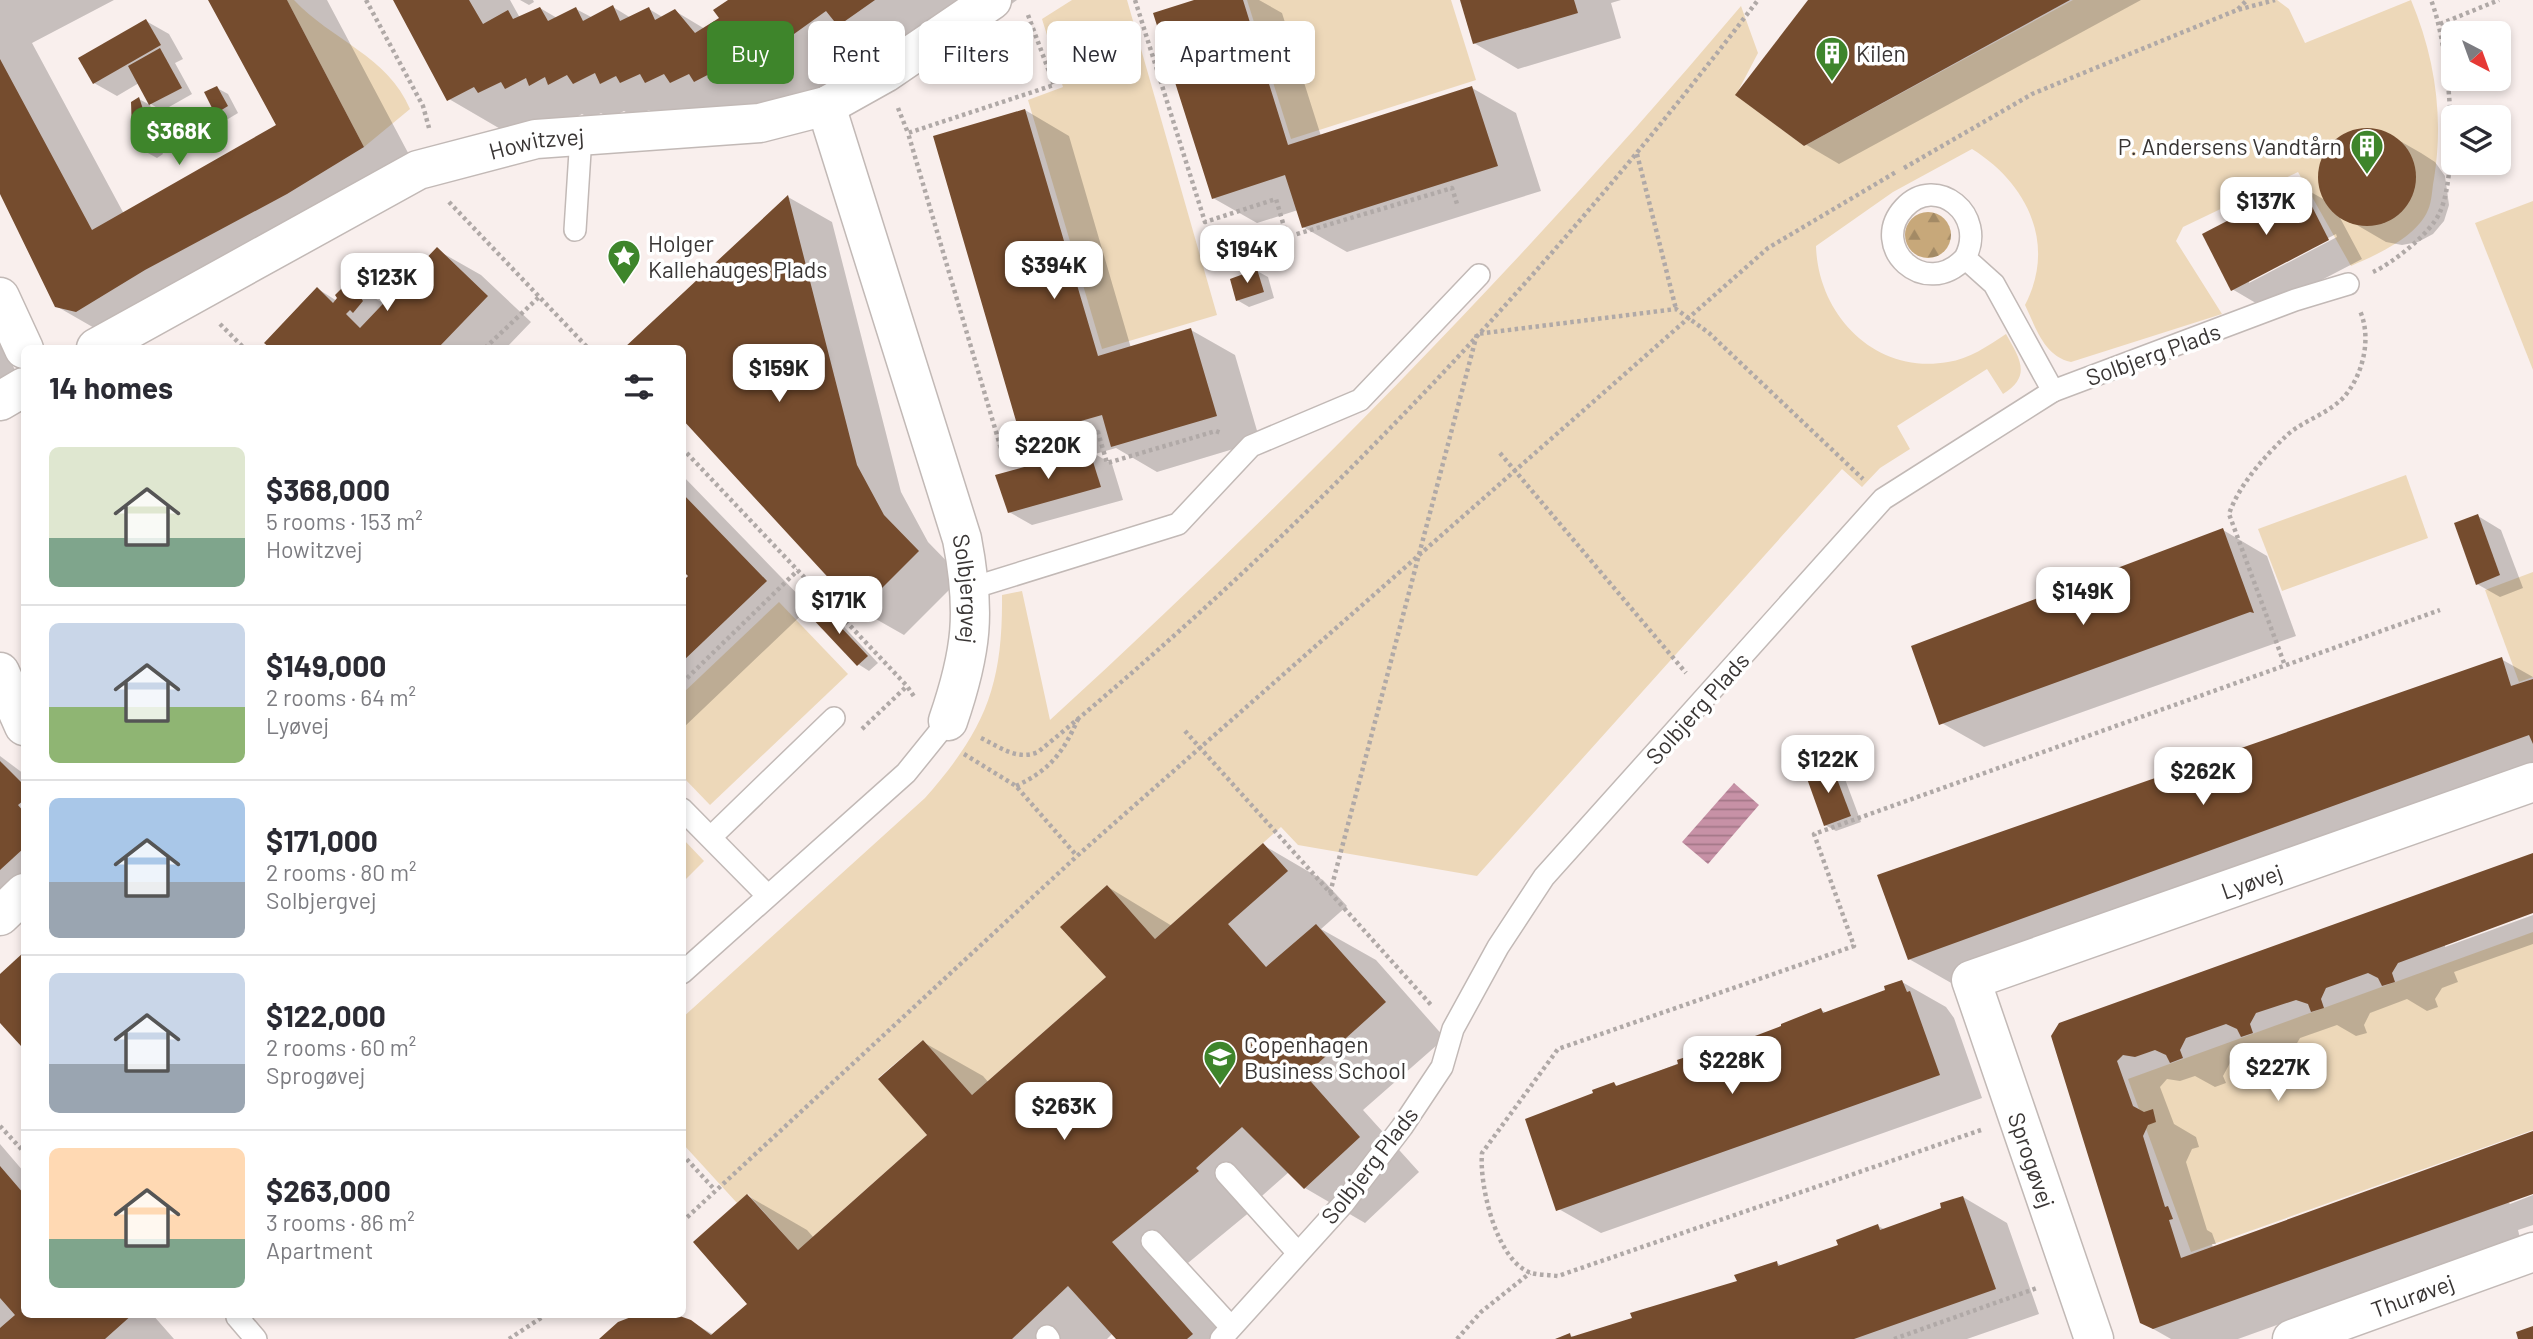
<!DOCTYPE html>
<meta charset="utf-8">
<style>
:root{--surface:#fff;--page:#f7f7f7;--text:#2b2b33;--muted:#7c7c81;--line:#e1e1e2;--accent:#3e852b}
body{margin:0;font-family:Barlow,sans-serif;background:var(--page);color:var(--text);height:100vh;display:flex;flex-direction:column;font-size:26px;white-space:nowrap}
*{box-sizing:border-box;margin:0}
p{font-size:23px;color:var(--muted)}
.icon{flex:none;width:38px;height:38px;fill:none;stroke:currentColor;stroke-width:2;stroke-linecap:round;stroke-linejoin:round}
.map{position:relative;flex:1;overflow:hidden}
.side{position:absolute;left:21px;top:345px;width:665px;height:973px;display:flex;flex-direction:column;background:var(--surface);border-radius:10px;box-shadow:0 4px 10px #0003}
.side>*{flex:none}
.hud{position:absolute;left:707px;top:21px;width:665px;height:63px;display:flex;gap:14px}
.needle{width:46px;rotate:139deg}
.buttons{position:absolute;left:2441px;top:21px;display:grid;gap:14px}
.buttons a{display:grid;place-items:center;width:70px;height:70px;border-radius:10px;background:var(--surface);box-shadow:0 4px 10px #0003;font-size:35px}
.price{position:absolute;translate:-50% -60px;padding:0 16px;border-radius:14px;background:#fff;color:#222;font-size:23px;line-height:46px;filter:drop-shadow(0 2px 4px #0008)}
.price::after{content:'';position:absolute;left:50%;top:42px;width:21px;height:16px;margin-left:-10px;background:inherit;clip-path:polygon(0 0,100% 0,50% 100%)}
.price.on{background:var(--accent);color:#fff}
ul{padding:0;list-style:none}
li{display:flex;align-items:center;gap:21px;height:175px;padding:0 28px}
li+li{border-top:2px solid var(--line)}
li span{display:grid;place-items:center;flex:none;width:196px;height:140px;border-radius:10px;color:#555}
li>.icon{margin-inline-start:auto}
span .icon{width:84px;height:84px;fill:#fffc;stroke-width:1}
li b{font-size:30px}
h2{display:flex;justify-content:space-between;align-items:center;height:84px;padding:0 28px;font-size:30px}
.tag{padding:0 24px;border-radius:10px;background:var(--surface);box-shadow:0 4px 10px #0003;font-size:24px;line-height:63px}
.tag.on{background:var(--accent);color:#fff}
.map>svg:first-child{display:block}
</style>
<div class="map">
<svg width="2533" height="1339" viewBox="0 0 2533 1339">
<defs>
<pattern id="forest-firs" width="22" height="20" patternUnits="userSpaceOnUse" patternTransform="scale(1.75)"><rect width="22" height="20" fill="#c7a87a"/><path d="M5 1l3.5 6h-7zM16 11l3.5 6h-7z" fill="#a38a65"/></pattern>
<pattern id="water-rules" width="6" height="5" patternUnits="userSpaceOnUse" patternTransform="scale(1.75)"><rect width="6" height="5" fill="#c791a6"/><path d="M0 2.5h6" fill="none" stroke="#a37788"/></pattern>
</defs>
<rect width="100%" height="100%" fill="#f9efed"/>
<!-- green -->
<g fill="#edd8b9">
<path d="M287 0H294C331 40 388 56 410 109L364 147Z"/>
<path d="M1072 0H1127L1217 315 1102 349 1028 100 1063 87 1042 19Z"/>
<path d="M1247 0H1451L1476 80 1291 139Z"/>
<path d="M2073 0H2277L2289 9 2305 43 2411 0C2435 57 2444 117 2434 179 2432 188 2432 202 2428 210 2417 237 2376 255 2351 266L2298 172 2183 227 2176 241 2222 314 2071 362C2044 356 2036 328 2025 305 2057 244 2027 183 1972 149L1893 192 1816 246C1818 315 1875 375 1948 362 1969 359 1988 346 2006 334 2020 359 2032 376 2003 394L1987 369 1897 426 1910 449 1880 468 1862 487 1842 469 1477 876 1298 845 1281 827 1155 939 1107 885 1061 927 1106 977 972 1095 923 1040 878 1078 927 1135 798 1250 748 1194 737 1203 683 1144 682 1018 925 798C985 730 1003 686 1002 595L1022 591 1050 720C1295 496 1527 259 1741 6L1758 53 1736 95 1804 146Z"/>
<path d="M2533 201V370L2475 223Z"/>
<path d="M2406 475 2428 538 2282 591 2258 529Z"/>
<path d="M2533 572V677L2519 682 2485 590Z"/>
<path d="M779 602 848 674 710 805 683 777V693Z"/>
<path d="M683 839 704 861 683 882Z"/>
<path d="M2533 932V1130L2191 1252 2128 1079Z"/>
</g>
<!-- forest -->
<circle fill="url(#forest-firs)" cx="1928" cy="235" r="23"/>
<!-- water -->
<path fill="url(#water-rules)" d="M1734 783 1759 805 1708 864 1682 842Z"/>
<!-- shadow -->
<g fill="#0003" fill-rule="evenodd">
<path d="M0 0H114L32 43 124 214 279 126 210 0H327L423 181 117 341 56 306 0 190Z"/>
<path d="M395 0H510L520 18 540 8 557 18 576 9 593 18 613 7 631 18 649 9 664 18 675 11 705 29 722 18 731 0H1017L999 13 899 59 881 49 795 110 661 117 649 110 634 117 624 111 610 118 601 113 591 119 582 114 566 123 557 118 539 126 509 134 449 99Z"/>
<path d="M520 0H533L534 2 529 5Z"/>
<path d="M1200 0H1259L1282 13 1321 136 1472 88 1516 113 1541 191 1347 252 1303 227 1298 210 1257 223 1213 198Z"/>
<path d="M1461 0H1621L1611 3 1621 38 1518 69 1474 43Z"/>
<path d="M1810 0H2141L1839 164 1805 144Z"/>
<path d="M146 21 169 34 183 59 175 63 192 94 162 111 151 104 139 83 117 96 94 83Z"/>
<path d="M217 88 228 94 238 113 228 119 217 113Z"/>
<path d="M139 99 150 105 154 116 153 134 163 154 157 158 146 152 133 132Z"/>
<path d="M1025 110 1069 136 1131 348 1191 330 1235 355 1260 441 1157 472 1116 448 1095 454 1112 464 1123 500 1032 525 1009 512 1060 459 1023 437Z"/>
<path d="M2370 129 2386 133 2421 153 2435 162 2445 176 2449 205 2444 221 2433 234 2418 242 2402 245 2386 242 2338 214 2362 259 2266 309 2232 289 2300 186 2325 200 2320 183V166L2327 151 2339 138 2354 131ZM2336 234 2337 237 2249 283V279Z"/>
<path d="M788 197 832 222 901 492 928 542 962 577 904 635 860 610 682 348H627Z"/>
<path d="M1249 232 1260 239 1266 260 1232 271 1220 264Z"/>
<path d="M437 250 481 275 531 322 506 348H272L267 343 318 289 337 301 353 286 385 304Z"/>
<path d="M1257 271 1268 277 1274 298 1249 307 1237 300Z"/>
<path d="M0 340 19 378 0 402Z"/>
<path d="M682 475 810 607 682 729V584L691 576 682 567Z"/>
<path d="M2478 516 2501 530 2523 588 2500 597 2477 584Z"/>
<path d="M2223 530 2267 556 2296 636 1984 747 1940 722Z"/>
<path d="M821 608 832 614 878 663 869 671 858 664Z"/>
<path d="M2501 659 2533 677V774L1953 984 1909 959Z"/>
<path d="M0 756 24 774V898L0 920Z"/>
<path d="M1831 765 1842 771 1861 822 1836 831 1825 825Z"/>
<path d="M1263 845 1323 880 1347 906 1321 929 1376 960 1445 1038 1363 1110 1419 1172 1365 1223 1305 1188 1289 1172 1254 1203 1257 1206 1171 1277 1226 1339H1118L1113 1333 1107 1339H602L690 1321 714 1335 750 1304 748 1196 807 1230 814 1238 930 1135 923 1042 983 1076 989 1083 1108 978V887L1172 926Z"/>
<path d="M2533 854V911L2445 943V947L2533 915V944L2454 972 2458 982 2442 988 2435 999 2438 1007 2427 1011 2407 999 2370 1013 2364 1025 2367 1033 2356 1036 2337 1025 2300 1038 2293 1050 2296 1058 2286 1061 2266 1050 2230 1063 2223 1076 2226 1083 2215 1087 2195 1076 2180 1081 2167 1079 2160 1087 2174 1124 2196 1137 2199 1147 2192 1149 2186 1162 2207 1230 2212 1233 2216 1244H2212L2213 1248 2533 1133V1192L2507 1201 2510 1204 2533 1195V1225L2518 1230 2520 1238 2238 1339H2171L2141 1322 2053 1036Z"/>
<path d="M24 954V1046L0 1020V976Z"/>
<path d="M1902 982 1946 1007 1954 1018 1982 1098 1601 1233 1557 1208 1595 1094 1614 1084 1619 1087 1717 1048 1721 1050 1784 1027 1821 1010 1827 1013 1888 991Z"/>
<path d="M0 1144 24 1172V1314H152L174 1339H0Z"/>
<path d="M1963 1197 2007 1223 2039 1314 1967 1339H1559L1570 1335 1575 1338 1739 1282 1777 1263 1782 1266 1840 1246 1878 1226 1886 1230 1944 1209Z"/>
</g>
<!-- building -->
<g fill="#754c2e">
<path d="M208 0H287L364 147 287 194 145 270 76 312 55 307 0 194V59L92 230 276 125Z"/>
<path d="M393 0H469L483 24 508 10 513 19 540 7 548 21 576 7 583 21 613 5 620 21 649 7 655 20 675 9 695 33 719 18 713 10 728 0H875L838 26 826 11 734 77 723 67 694 82 689 74 670 83 664 74 645 83 640 74 620 83 616 76 600 84 595 73 573 84 567 75 548 85 545 77 529 86 526 78 505 89 501 82 478 93 474 87 447 101Z"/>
<path d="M1194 0H1243L1288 145 1472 86 1498 166 1302 228 1285 175 1212 199 1153 13Z"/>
<path d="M1460 0H1574L1578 13 1473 44Z"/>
<path d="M1808 0H2070L1804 146 1735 95Z"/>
<path d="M146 19 161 45 93 84 78 58Z"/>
<path d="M160 48 182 88 149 105 128 66Z"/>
<path d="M217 86 228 106 215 114 204 92Z"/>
<path d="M139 97 143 109 142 127 153 147 145 153 132 133 131 102Z"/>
<path d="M1025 109 1098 356 1191 328 1217 416 1111 447 1102 415 1021 438 933 136Z"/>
<circle cx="2367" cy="177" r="49"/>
<path d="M2300 183 2329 240 2231 291 2202 234Z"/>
<path d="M788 195 857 465 884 515 919 551 859 611 682 419V348H624Z"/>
<path d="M1249 230 1256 254 1219 266 1211 242Z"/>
<path d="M437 247 488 296 438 348H270L264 343 317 287 333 303 337 298 335 295 346 284 349 287 352 283 364 295 361 298 363 301 353 313 350 310 346 314 360 328Z"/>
<path d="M1257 269 1264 292 1236 301 1230 279Z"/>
<path d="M1089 449 1101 487 1008 513 995 475Z"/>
<path d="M682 493 767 581 682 662V582L688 576 682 570Z"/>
<path d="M2478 514 2500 575 2476 585 2454 523Z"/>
<path d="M2223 528 2254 613 2250 612 1939 725 1911 646Z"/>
<path d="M821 606 868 656 857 666 810 616Z"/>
<path d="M2502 657 2511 686 2533 679V744L2529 735 1908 960 1877 875Z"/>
<path d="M0 761 24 785V800L18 805 24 812V848L0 870Z"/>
<path d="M1831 763 1851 816 1824 826 1805 773Z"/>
<path d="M1263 843 1288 871 1228 924 1266 967 1316 924 1386 1002 1305 1075 1360 1137 1304 1189 1242 1127 1196 1168 1199 1171 1112 1242 1193 1334 1187 1339H1116L1068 1286 1012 1339H599L618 1322 639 1314H674L691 1320 711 1335 747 1304 693 1242 747 1194 798 1250 927 1135 878 1079 923 1040 972 1095 1106 977 1060 927 1107 885 1155 939Z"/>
<path d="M2533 853V913L2398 963 2392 973 2395 982 2382 986 2378 978 2368 973 2326 988 2321 999 2324 1008 2311 1012 2308 1004 2296 1000 2256 1013 2250 1024 2253 1033 2241 1037 2237 1029 2226 1024 2186 1038 2180 1050 2183 1058 2170 1063 2166 1055 2155 1050 2135 1057 2123 1055 2117 1061 2133 1106 2144 1112 2153 1109 2156 1122 2148 1125 2143 1136 2165 1207 2168 1206 2173 1219 2169 1220 2181 1258 2533 1131V1194L2153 1329 2140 1323 2051 1036 2059 1023Z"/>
<path d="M24 952V1043L21 1046 0 1023V974Z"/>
<path d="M1902 980 1907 992 1910 991 1940 1075 1556 1211 1525 1119 1593 1093 1592 1090 1614 1082 1616 1086 1678 1064 1677 1060 1717 1046 1718 1050 1781 1026V1024L1821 1008 1823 1013 1885 990 1884 986Z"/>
<path d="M0 1166 24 1194V1314H133L105 1339H0V1328L15 1315 0 1298Z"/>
<path d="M1963 1196 1996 1289 1854 1339H1555L1570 1333 1571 1337 1632 1318 1630 1313 1737 1281 1734 1275 1777 1261 1778 1266 1838 1245 1836 1240 1878 1224 1880 1230 1941 1208 1940 1203Z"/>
<path d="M2533 1326V1339H2518L2516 1332Z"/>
</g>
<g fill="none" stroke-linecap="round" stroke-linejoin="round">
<defs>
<g id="lane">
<path d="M575 230 581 136"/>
<path d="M1965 258C1925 301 1868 247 1904 208 1936 173 1988 215 1965 258L1994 284 2053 391"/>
<path d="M972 588 1178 524 1251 446 1360 400 1479 275"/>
<path d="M682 809 767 895"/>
<path d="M711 837 834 718"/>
<path d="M682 973 906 773 948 721"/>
<path d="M1226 1173 1298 1253"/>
<path d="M1152 1241 1231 1327"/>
<path d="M243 1314 237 1317 256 1339"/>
<path d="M1047 1336 1049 1339"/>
<path d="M1221 1339 1343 1204 1402 1127 1442 1067 1453 1029 1498 947 1544 877 1883 499 2053 391 2295 300 2348 284"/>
</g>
<g id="street">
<path id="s1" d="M826 106 962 539C976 612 972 651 948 721"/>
<path d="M0 297 24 349"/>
<path id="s2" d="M96 348 418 170 536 139 760 123 826 106 885 73 992 0"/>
<path d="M0 401 24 387"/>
<path d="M0 672 24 726"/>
<path d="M0 916 24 893"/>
<path id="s3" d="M2094 1339 1971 980 2533 782"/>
<path id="s4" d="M2292 1339 2533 1252"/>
</g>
</defs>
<!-- lane casing -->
<use href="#lane" stroke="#c2b9b6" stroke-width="24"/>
<!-- street casing -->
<use href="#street" stroke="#c2b9b6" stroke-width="41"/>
<!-- path -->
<g stroke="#b0a9a7" stroke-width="4.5" stroke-dasharray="3.5 3.5" stroke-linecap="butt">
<path d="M366 0 423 106 429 128"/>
<path d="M1135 0 1205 222 1276 199 1287 237 1452 188 1458 207"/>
<path d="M2238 9 2247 0"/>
<path d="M1028 15 1054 85 908 133 1004 459 1098 432 1107 463 1216 431 1221 433"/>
<path d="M2440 24 2499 0"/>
<path d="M898 108 908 133"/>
<path d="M1637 154 1676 309"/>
<path d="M1904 168 2032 94 2237 10 2275 0"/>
<path d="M449 202 588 348"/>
<path d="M2373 272C2393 263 2431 233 2440 212 2460 167 2449 45 2431 0"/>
<path d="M220 324 244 348"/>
<path d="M485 348 539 297"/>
<path d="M682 448 907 686 915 698"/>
<path d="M1500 453 1686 673"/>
<path d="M2284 663 2229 514C2239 485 2264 457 2286 436 2302 421 2328 414 2344 397 2363 375 2372 338 2360 311"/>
<path d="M682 683 798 570"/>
<path d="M862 729 907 686"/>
<path d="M1185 731 1432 1006"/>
<path d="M981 738C1000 747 1017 761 1038 752 1307 532 1548 276 1758 0"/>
<path d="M964 754 1016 786 1077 856"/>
<path d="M1016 786C1050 770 1063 753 1078 719"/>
<path d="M1330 893 1477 334 1676 309 1709 333 1863 479"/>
<path d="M0 1126 24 1152"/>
<path d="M1981 1130 1558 1276C1549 1275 1539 1275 1531 1273 1496 1261 1479 1184 1482 1153L1558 1049 1854 946 1814 834 2440 610"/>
<path d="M682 1154 715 1190"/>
<path d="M682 1222 1077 856 1768 248 1896 172"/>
<path d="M509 1339 547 1314"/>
<path d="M1457 1339 1481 1312 1530 1273"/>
<path d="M1894 1339 2037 1288"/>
</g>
<!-- lane -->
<use href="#lane" stroke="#fff" stroke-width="21"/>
<!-- street -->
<use href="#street" stroke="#fff" stroke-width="38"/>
</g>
<!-- icons -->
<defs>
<symbol id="building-pin" viewBox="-11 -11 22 30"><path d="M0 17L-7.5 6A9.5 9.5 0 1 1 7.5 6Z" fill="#3e852b" stroke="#fff"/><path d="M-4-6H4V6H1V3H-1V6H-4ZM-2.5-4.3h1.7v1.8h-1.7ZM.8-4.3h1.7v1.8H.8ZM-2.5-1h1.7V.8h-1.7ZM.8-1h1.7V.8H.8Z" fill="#fff"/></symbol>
<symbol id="sight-pin" viewBox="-11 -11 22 30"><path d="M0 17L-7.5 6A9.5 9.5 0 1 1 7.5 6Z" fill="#3e852b" stroke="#fff"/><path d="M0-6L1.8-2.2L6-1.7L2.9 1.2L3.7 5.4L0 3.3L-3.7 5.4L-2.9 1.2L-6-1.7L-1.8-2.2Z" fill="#fff"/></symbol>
<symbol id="university-pin" viewBox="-11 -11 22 30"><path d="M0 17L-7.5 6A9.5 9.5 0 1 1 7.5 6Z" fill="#3e852b" stroke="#fff"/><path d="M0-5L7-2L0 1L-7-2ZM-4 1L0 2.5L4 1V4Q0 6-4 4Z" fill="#fff"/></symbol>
</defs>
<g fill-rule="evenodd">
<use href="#building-pin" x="1813" y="34" width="38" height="52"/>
<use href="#building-pin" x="2348" y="127" width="38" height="52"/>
<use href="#sight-pin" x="605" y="237" width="38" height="52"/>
<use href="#university-pin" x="1201" y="1038" width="38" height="52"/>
</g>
<g text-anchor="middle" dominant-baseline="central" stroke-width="7" stroke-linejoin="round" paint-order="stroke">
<!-- poi labels -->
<g font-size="23" fill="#393534" stroke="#fff" text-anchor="start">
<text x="1856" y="53">Kilen</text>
<text x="2342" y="146" text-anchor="end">P. Andersens Vandtårn</text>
<text x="648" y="243">Holger<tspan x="648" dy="26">Kallehauges Plads</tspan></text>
<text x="1244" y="1044">Copenhagen<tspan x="1244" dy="26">Business School</tspan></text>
</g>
<!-- street labels -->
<g font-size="23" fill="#393534" stroke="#fff">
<text stroke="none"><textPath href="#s2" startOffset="490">Howitzvej</textPath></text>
<text transform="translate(2153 354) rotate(-20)">Solbjerg Plads</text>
<text stroke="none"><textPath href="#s1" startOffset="504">Solbjergvej</textPath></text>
<text transform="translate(1697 708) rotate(-48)">Solbjerg Plads</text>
<text stroke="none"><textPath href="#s3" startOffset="677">Lyøvej</textPath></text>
<text transform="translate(2032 1160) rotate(71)">Sprogøvej</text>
<text transform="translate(1369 1165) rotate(-52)">Solbjerg Plads</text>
<text stroke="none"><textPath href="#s4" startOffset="128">Thurøvej</textPath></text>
</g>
</g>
</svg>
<div class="buttons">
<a><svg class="needle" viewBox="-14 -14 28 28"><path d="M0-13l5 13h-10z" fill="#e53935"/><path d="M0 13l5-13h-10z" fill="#7c7c81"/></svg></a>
<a><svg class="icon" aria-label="layers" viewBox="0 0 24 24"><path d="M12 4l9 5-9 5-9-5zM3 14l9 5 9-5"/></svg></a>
</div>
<b class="price on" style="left:179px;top:167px">$368K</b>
<b class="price" style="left:2266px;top:237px">$137K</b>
<b class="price" style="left:1247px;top:285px">$194K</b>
<b class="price" style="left:1054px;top:301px">$394K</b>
<b class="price" style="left:387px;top:313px">$123K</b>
<b class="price" style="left:779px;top:404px">$159K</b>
<b class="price" style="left:1048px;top:481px">$220K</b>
<b class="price" style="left:2083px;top:627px">$149K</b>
<b class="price" style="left:839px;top:636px">$171K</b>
<b class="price" style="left:1828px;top:795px">$122K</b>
<b class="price" style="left:2203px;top:807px">$262K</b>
<b class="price" style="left:1732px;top:1096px">$228K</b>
<b class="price" style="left:2278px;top:1103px">$227K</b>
<b class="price" style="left:1064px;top:1142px">$263K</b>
<div class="hud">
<a class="tag on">Buy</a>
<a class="tag">Rent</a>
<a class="tag">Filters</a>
<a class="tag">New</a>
<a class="tag">Apartment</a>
</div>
<section class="side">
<h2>14 homes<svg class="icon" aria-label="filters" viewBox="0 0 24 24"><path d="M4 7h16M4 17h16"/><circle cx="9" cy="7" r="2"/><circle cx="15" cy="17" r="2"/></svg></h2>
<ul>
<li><span style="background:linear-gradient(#dfe7d0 65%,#7fa58c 0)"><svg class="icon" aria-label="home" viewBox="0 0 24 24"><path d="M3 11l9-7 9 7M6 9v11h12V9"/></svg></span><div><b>$368,000</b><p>5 rooms · 153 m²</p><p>Howitzvej</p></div></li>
<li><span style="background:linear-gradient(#c9d6e8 60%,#8fb573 0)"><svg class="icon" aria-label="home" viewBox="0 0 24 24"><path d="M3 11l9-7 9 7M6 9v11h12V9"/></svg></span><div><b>$149,000</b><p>2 rooms · 64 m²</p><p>Lyøvej</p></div></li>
<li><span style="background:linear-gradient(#a9c7e8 60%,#9aa5b1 0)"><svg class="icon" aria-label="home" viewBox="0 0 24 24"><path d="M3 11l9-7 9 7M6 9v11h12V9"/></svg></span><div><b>$171,000</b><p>2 rooms · 80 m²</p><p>Solbjergvej</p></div></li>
<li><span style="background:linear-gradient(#c9d6e8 65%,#9aa5b1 0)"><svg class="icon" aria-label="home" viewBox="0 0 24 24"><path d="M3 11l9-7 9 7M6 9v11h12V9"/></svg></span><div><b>$122,000</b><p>2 rooms · 60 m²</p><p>Sprogøvej</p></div></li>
<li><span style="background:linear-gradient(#ffd9b3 65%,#7fa58c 0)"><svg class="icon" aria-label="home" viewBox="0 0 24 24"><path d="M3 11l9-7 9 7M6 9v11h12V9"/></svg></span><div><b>$263,000</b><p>3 rooms · 86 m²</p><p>Apartment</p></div></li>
</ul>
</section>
</div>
